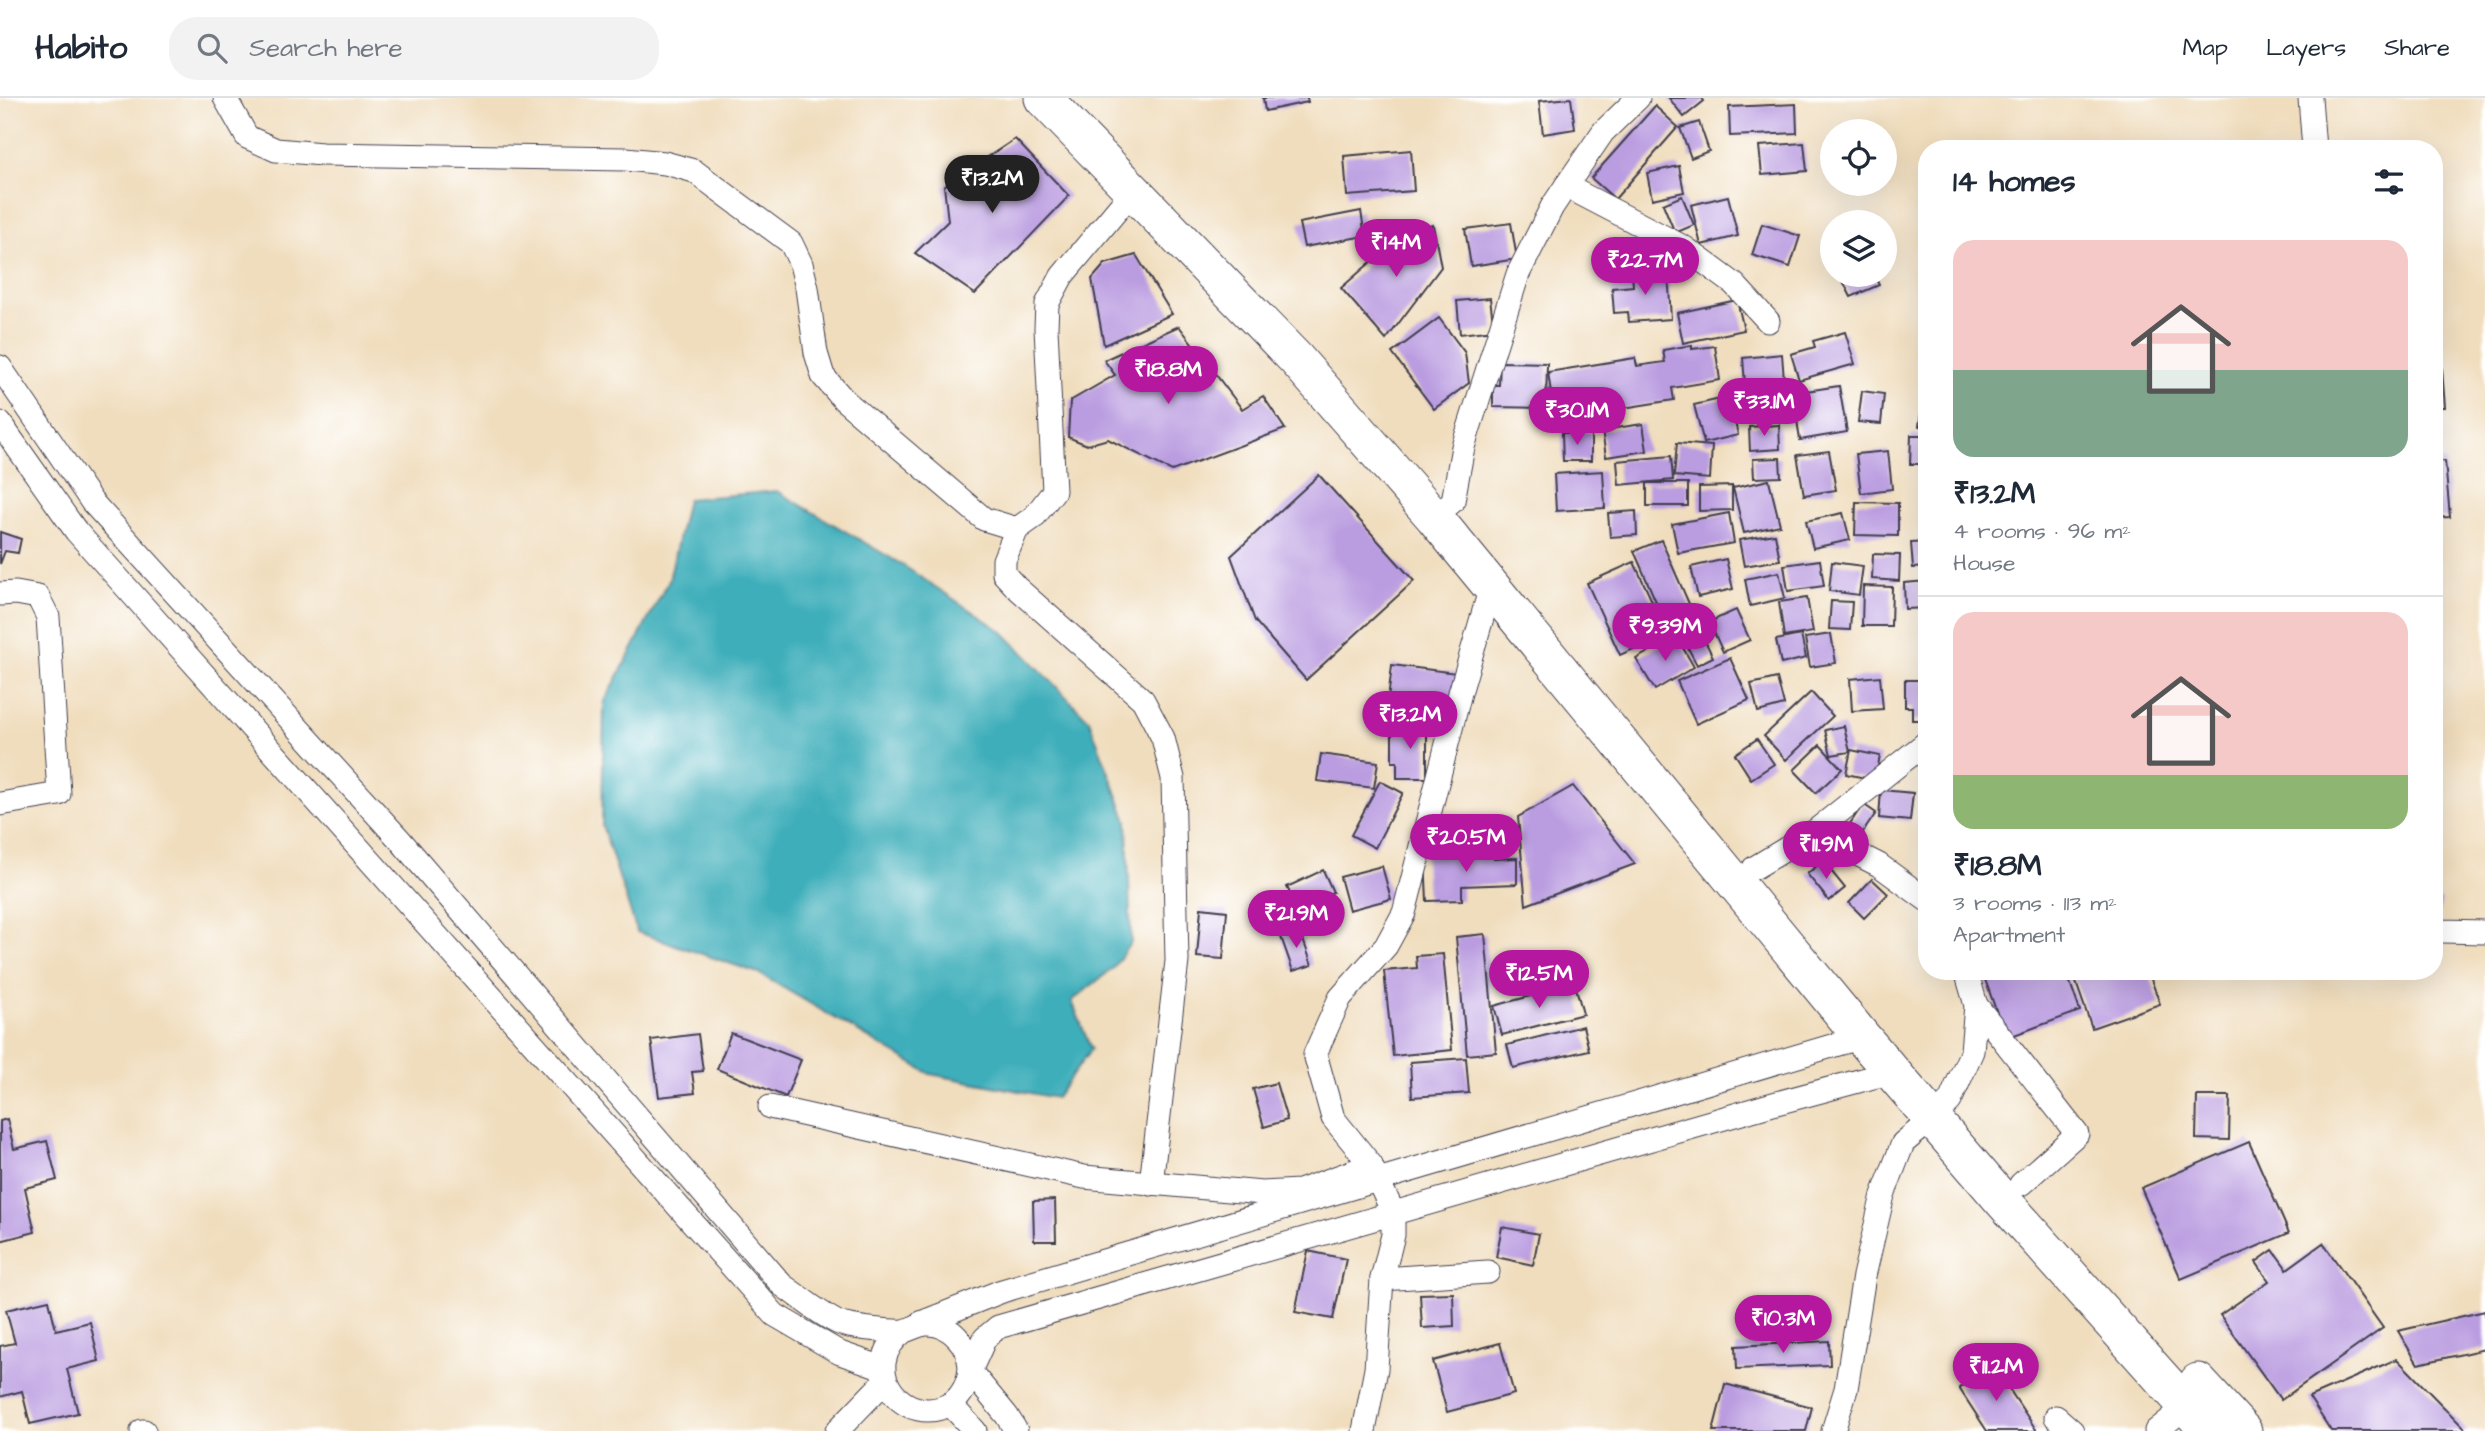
<!DOCTYPE html>
<meta charset="utf-8">
<style>
:root{--surface:#fff;--page:#f2f2f3;--text:#1f2937;--muted:#747a83;--line:#e0e1e3;--accent:#b5179e}
body{margin:0;font-family:"Architects Daughter",sans-serif;background:var(--page);color:var(--text);height:100vh;display:flex;flex-direction:column;font-size:26px;white-space:nowrap}
*{box-sizing:border-box;margin:0}
p{font-size:23px;color:var(--muted)}
.icon{flex:none;width:38px;height:38px;fill:none;stroke:currentColor;stroke-width:2;stroke-linecap:round;stroke-linejoin:round}
.map{position:relative;flex:1;overflow:hidden}
.panel{position:absolute;left:1918px;top:42px;width:525px;height:840px;display:flex;flex-direction:column;background:var(--surface);border-radius:28px;box-shadow:0 7px 28px #0002}
.panel>*{flex:none}
.buttons{position:absolute;left:1820px;top:21px;display:grid;gap:14px}
.buttons a{display:grid;place-items:center;width:77px;height:77px;border-radius:50%;background:var(--surface);box-shadow:0 7px 28px #0002;font-size:35px}
.price{position:absolute;translate:-50% -60px;padding:0 16px;border-radius:24px;background:var(--accent);color:#fff;font-size:23px;line-height:46px;filter:drop-shadow(0 2px 4px #0008)}
.price::after{content:'';position:absolute;left:50%;top:42px;width:21px;height:16px;margin-left:-10px;background:inherit;clip-path:polygon(0 0,100% 0,50% 100%)}
.price.current{background:#222;color:#fff}
ul{padding:0;list-style:none}
li{display:grid;align-content:center;gap:14px;height:371px;padding:0 35px}
li+li{border-top:2px solid var(--line)}
li span{display:grid;place-items:center;height:217px;border-radius:21px;color:#555}
li>.icon{margin-inline-start:auto}
span .icon{width:126px;height:126px;fill:#fffc;stroke-width:1}
li b{font-size:30px}
h2{display:flex;justify-content:space-between;align-items:center;height:84px;padding:0 35px;font-size:30px}
header{display:flex;align-items:center;gap:42px;box-sizing:border-box;height:98px;padding:0 35px;background:var(--surface);border-bottom:2px solid var(--line)}
header strong{font-size:33px}
nav{display:flex;gap:38px;margin-inline-start:auto;font-size:24px}
.search{width:490px;height:63px;background:var(--page);display:flex;align-items:center;gap:18px;box-sizing:border-box;padding:0 24px;border-radius:28px;color:var(--muted);font-size:26px}
.map>svg:first-child{display:block}
</style>
<header>
<strong>Habito</strong>
<div class="search"><svg class="icon" aria-label="search" viewBox="0 0 24 24"><circle cx="10" cy="10" r="6"/><path d="M15 15l6 6"/></svg>Search here</div>
<nav><a>Map</a><a>Layers</a><a>Share</a></nav>
</header>
<div class="map">
<svg width="2485" height="1333" viewBox="0 0 2485 1333">
<rect width="100%" height="100%" fill="#fff"/>
<filter id="ink" filterUnits="userSpaceOnUse"><feTurbulence type="fractalNoise" baseFrequency=".0143" numOctaves="2"/><feDisplacementMap in="SourceGraphic" scale="14" xChannelSelector="R" yChannelSelector="G"/><feConvolveMatrix kernelMatrix="1 2 1 2 8 2 1 2 1" color-interpolation-filters="sRGB"/></filter>
<filter id="wash" filterUnits="userSpaceOnUse"><feTurbulence type="fractalNoise" baseFrequency=".00686" numOctaves="4" result="noise"/><feDisplacementMap in="SourceGraphic" scale="28" xChannelSelector="R" yChannelSelector="G"/><feGaussianBlur stdDeviation="1.57" result="paint"/><feColorMatrix in="noise" values="0 0 0 0 0 0 0 0 0 0 0 0 0 0 0 0 0 1.4 0 .05"/><feComposite in="paint" operator="in"/></filter>
<g filter="url(#wash)">
<rect width="100%" height="100%" fill="#f0ddbd"/>
<!-- water -->
<path fill="#3eaeba" stroke="#30687a" stroke-width="2" d="M777 393 901 466 1003 534 1089 622 1127 723 1131 844 1113 870 1072 903 1091 951 1056 1000 930 976 758 875 637 834 602 727 604 605 669 482 687 401Z"/>
<g id="blocks">
<!-- building -->
<g fill="#ba9ce0">
<path d="M1263 0H1307L1308 4 1265 13Z"/>
<path d="M1571 0 1575 31 1543 36 1539 3Z"/>
<path d="M1669 0H1702L1704 3 1684 19Z"/>
<path d="M1796 6 1797 35 1730 38 1729 9Z"/>
<path d="M1655 8 1678 29 1615 101 1591 80Z"/>
<path d="M1699 24 1709 53 1691 60 1680 30Z"/>
<path d="M1015 41 1069 98 975 196 915 155 948 123 944 88Z"/>
<path d="M1804 45 1807 73 1762 77 1759 48Z"/>
<path d="M1411 52 1414 93 1347 98 1344 58Z"/>
<path d="M1679 68 1684 94 1652 101 1647 75Z"/>
<path d="M1682 98 1694 127 1675 135 1663 106Z"/>
<path d="M1728 98 1738 138 1701 147 1691 107Z"/>
<path d="M1361 113 1365 138 1304 149 1299 125Z"/>
<path d="M1511 125 1517 161 1471 168 1465 131Z"/>
<path d="M1762 126 1800 138 1790 169 1752 157Z"/>
<path d="M1433 127 1441 169 1386 242 1341 190 1409 131Z"/>
<path d="M1136 157 1172 216 1104 247 1092 181 1105 166Z"/>
<path d="M1668 173 1671 221 1629 224 1628 214 1614 215 1612 190 1633 188 1632 175Z"/>
<path d="M1840 177H1874L1879 187 1851 199Z"/>
<path d="M1490 200 1494 232 1460 236 1457 203Z"/>
<path d="M1737 202 1744 232 1683 245 1677 215Z"/>
<path d="M1439 220 1465 255 1469 285 1434 311 1392 255Z"/>
<path d="M1179 228 1242 311 1263 298 1285 331 1172 373 1108 341 1087 347 1068 339 1070 303 1115 277 1104 262Z"/>
<path d="M1845 234 1855 266 1799 282 1791 256 1815 249 1813 243Z"/>
<path d="M1692 247V251L1715 248 1720 282 1672 290 1674 302 1604 313 1601 294 1552 302 1548 274 1635 260 1637 268 1665 264 1663 252Z"/>
<path d="M1782 256 1784 282 1745 286 1743 260Z"/>
<path d="M1500 264 1547 265 1546 310 1493 309V287H1499Z"/>
<path d="M2434 271H2442L2445 309H2434Z"/>
<path d="M1786 288 1788 309 1750 313 1748 292Z"/>
<path d="M1839 288 1847 334 1800 342 1793 295Z"/>
<path d="M1925 288H1927V329L1919 328Z"/>
<path d="M1862 293 1884 296 1881 326 1858 324Z"/>
<path d="M1729 299 1738 337 1704 345 1694 307Z"/>
<path d="M1643 326 1647 353 1606 359 1602 332Z"/>
<path d="M1779 327 1780 351 1750 353 1749 329Z"/>
<path d="M1591 334V363H1563L1562 335Z"/>
<path d="M1911 337H1927V366H1910Z"/>
<path d="M1677 345 1712 348 1710 381 1674 378Z"/>
<path d="M1829 353 1836 392 1804 397 1797 357Z"/>
<path d="M1888 353 1892 391 1861 395 1856 356Z"/>
<path d="M1671 358 1673 382 1619 387 1617 363Z"/>
<path d="M1780 360 1781 379 1754 380 1753 361Z"/>
<path d="M2445 363 2450 419 2434 420V364Z"/>
<path d="M1603 373 1605 410 1556 413 1554 376Z"/>
<path d="M1319 377 1414 483 1306 582 1255 523 1231 458Z"/>
<path d="M1769 382 1780 427 1744 435 1733 390Z"/>
<rect x="1647" y="385" width="41" height="23"/>
<path d="M1732 388V412L1699 413V389Z"/>
<path d="M1856 404 1898 405V438L1855 437Z"/>
<path d="M1636 413 1637 437 1610 439 1608 415Z"/>
<path d="M1729 415 1734 445 1678 455 1672 426Z"/>
<path d="M1843 415 1850 442 1813 450 1806 423Z"/>
<path d="M0 434 21 441 18 455 5 453 0 466Z"/>
<path d="M1775 436 1780 462 1744 468 1739 442Z"/>
<path d="M1661 442 1690 508 1663 520 1634 453Z"/>
<path d="M1927 444V469L1913 470 1911 445Z"/>
<path d="M1873 456 1900 457 1899 483 1872 481Z"/>
<path d="M1726 461 1733 491 1698 499 1691 469Z"/>
<path d="M1820 462 1824 488 1788 493 1784 467Z"/>
<path d="M1634 464 1667 536 1620 557 1587 485Z"/>
<path d="M1832 464 1863 468 1859 497 1829 493Z"/>
<path d="M1779 474 1785 500 1750 508 1745 481Z"/>
<path d="M1927 483V510L1905 511 1904 485Z"/>
<path d="M1863 488 1892 489 1891 528H1862Z"/>
<path d="M1807 500 1813 534 1784 539 1779 504Z"/>
<path d="M1831 503 1852 504 1850 532 1829 531Z"/>
<path d="M1736 512 1750 542 1723 554 1709 524Z"/>
<path d="M1696 525 1713 559 1697 567 1679 533Z"/>
<path d="M1831 536 1836 565 1810 569 1805 540Z"/>
<path d="M1801 537 1806 560 1781 566 1776 542Z"/>
<path d="M1676 538 1694 569 1655 592 1636 561Z"/>
<path d="M1730 560 1749 602 1696 626 1677 583Z"/>
<path d="M1392 567 1457 575 1453 610 1388 602Z"/>
<path d="M1880 578 1883 611 1852 613 1850 581Z"/>
<path d="M1777 580 1784 607 1758 614 1751 586Z"/>
<path d="M1905 582H1927V622H1912V609H1905Z"/>
<path d="M1811 594 1833 618 1786 662 1764 638Z"/>
<path d="M1392 627H1427V680H1397V664H1392Z"/>
<path d="M1844 628 1850 654 1831 657 1825 632Z"/>
<path d="M1757 641 1774 666 1751 681 1735 656Z"/>
<path d="M1820 647 1842 671 1816 695 1794 672Z"/>
<path d="M1851 652 1880 658 1875 682 1846 676Z"/>
<path d="M1321 656 1378 664 1374 690 1317 683Z"/>
<path d="M1380 683 1403 695 1375 750 1351 737Z"/>
<path d="M1573 688 1635 766 1526 807 1518 719Z"/>
<path d="M1881 692 1913 695 1910 723 1879 720Z"/>
<path d="M1863 706 1876 715 1859 740 1846 732Z"/>
<path d="M1509 720V748L1437 749V721Z"/>
<path d="M1494 755V761L1517 760V786L1462 788V802L1427 803 1425 758Z"/>
<path d="M1823 763 1845 790 1829 803 1807 776Z"/>
<path d="M1382 768 1391 801 1349 812 1340 779Z"/>
<path d="M1323 772 1333 794 1297 811 1287 789Z"/>
<path d="M1872 781 1888 796 1864 820 1849 805Z"/>
<path d="M2434 801 2442 803 2437 820 2434 819Z"/>
<path d="M1201 810 1227 813 1223 861 1197 859Z"/>
<path d="M1299 830 1312 867 1293 873 1280 836Z"/>
<path d="M1485 836 1496 954 1467 957 1456 839Z"/>
<path d="M1443 856 1452 952 1393 958 1384 873 1417 870 1416 858Z"/>
<path d="M1982 873H2066L2080 913 2006 940Z"/>
<path d="M2072 873H2148L2160 906 2092 930Z"/>
<path d="M1575 886 1583 916 1502 937 1494 908Z"/>
<path d="M1583 928 1589 952 1513 970 1507 947Z"/>
<path d="M731 935 801 962 786 999 717 971Z"/>
<path d="M698 936 703 973 692 974 695 995 659 999 651 942Z"/>
<path d="M1466 960 1469 995 1412 999 1410 964Z"/>
<path d="M1276 985 1287 1022 1264 1029 1253 991Z"/>
<path d="M2197 998H2230L2229 1042 2196 1041Z"/>
<path d="M7 1021 14 1051 47 1043 57 1082 25 1090 35 1134 0 1143V1023Z"/>
<path d="M2249 1044 2289 1135 2181 1181 2141 1090Z"/>
<path d="M1055 1102 1056 1143H1034L1033 1103Z"/>
<path d="M1502 1129 1539 1136 1533 1167 1496 1159Z"/>
<path d="M2323 1145 2383 1230 2281 1302 2220 1217 2269 1183 2256 1164 2273 1152 2287 1171Z"/>
<path d="M1308 1153 1346 1161 1333 1221 1295 1214Z"/>
<path d="M1453 1195 1454 1228 1422 1230 1420 1196Z"/>
<path d="M49 1202 56 1232 90 1224 99 1263 67 1271 78 1315 30 1326 22 1293 0 1299V1248L15 1245 6 1212Z"/>
<path d="M2485 1213V1251L2418 1266 2398 1233Z"/>
<path d="M1829 1243 1830 1267 1737 1271 1736 1248Z"/>
<path d="M1500 1245 1514 1296 1447 1314 1433 1263Z"/>
<path d="M2397 1261 2467 1333H2331L2309 1299Z"/>
<path d="M1993 1267 2037 1333H1987L1959 1290Z"/>
<path d="M1725 1286 1812 1309 1806 1333H1713Z"/>
</g>
</g>
</g>
<g filter="url(#ink)">
<use href="#blocks" fill-opacity="0" stroke="#413e4e" stroke-width="2"/>
<g fill="none" stroke-linecap="round" stroke-linejoin="round">
<defs>
<g id="minor">
<path d="M225 0 247 39 276 52 322 56 626 61 665 65 694 73 791 145 801 166 807 190 816 255 823 278 844 302 984 421 1017 431 1034 419 1054 393 1046 230 1047 206 1062 178 1132 94"/>
<path d="M2310 0 2314 51"/>
<path d="M1566 88 1685 150 1734 186 1768 223"/>
<path d="M0 269 92 404 400 742 782 1187C796 1196 831 1225 845 1227 857 1230 893 1234 904 1233 912 1231 920 1225 929 1226 952 1227 968 1247 970 1268 970 1282 963 1297 952 1305 905 1333 855 1270 904 1233"/>
<path d="M0 325 76 433 775 1217 840 1255 883 1270"/>
<path d="M1434 419 1453 403 1463 349 1518 176 1552 109 1566 88 1603 34 1638 0"/>
<path d="M1017 431 1004 462V476L1016 489 1143 602 1163 640 1173 680 1177 863 1151 1086"/>
<path d="M0 496 16 495 38 499 48 519 59 696 0 706"/>
<path d="M1814 734 1927 644"/>
<path d="M1754 770 1814 734 1879 767 1927 802"/>
<path d="M2434 830 2442 833 2485 834"/>
<path d="M1976 907 2077 1036 2021 1086"/>
<path d="M770 1009 1084 1079 1262 1095 1299 1093 1371 1067 1333 1020 1315 956 1340 900 1386 848 1404 815 1460 595 1491 489"/>
<path d="M1372 1070 1393 1114V1137L1382 1181 1488 1174"/>
<path d="M921 1225 1002 1193 1862 939"/>
<path d="M950 1306 975 1333"/>
<path d="M2056 1319 2072 1333"/>
<path d="M142 1333H144"/>
<path d="M837 1333 885 1283"/>
<path d="M1016 1333 1007 1318 970 1273 985 1240 998 1229 1773 1006 1892 974"/>
<path d="M1364 1333 1376 1271 1382 1181"/>
<path d="M1833 1333 1846 1291 1864 1178 1883 1097 1903 1045 1932 1021 1950 1003 1972 953 1976 907 1966 873"/>
<path d="M2156 1333 2187 1308"/>
</g>
<g id="trunk">
<path d="M1043 0 1296 261 1434 419 1862 939 2002 1102 2209 1333"/>
<path d="M2198 1284 2243 1333"/>
</g>
</defs>
<!-- minor casing -->
<use href="#minor" stroke="#413e4e" stroke-width="25"/>
<!-- trunk casing -->
<use href="#trunk" stroke="#413e4e" stroke-width="39"/>
<!-- minor -->
<use href="#minor" stroke="#fff" stroke-width="23"/>
<!-- trunk -->
<use href="#trunk" stroke="#fff" stroke-width="37"/>
</g>
</g>
</svg>
<div class="buttons">
<a><svg class="icon" aria-label="locate" viewBox="0 0 24 24"><circle cx="12" cy="12" r="6"/><path d="M12 2v4M12 18v4M2 12h4M18 12h4"/></svg></a>
<a><svg class="icon" aria-label="layers" viewBox="0 0 24 24"><path d="M12 4l9 5-9 5-9-5zM3 14l9 5 9-5"/></svg></a>
</div>
<b class="price current" style="left:992px;top:117px">₹13.2M</b>
<b class="price" style="left:1396px;top:181px">₹14M</b>
<b class="price" style="left:1645px;top:199px">₹22.7M</b>
<b class="price" style="left:1168px;top:308px">₹18.8M</b>
<b class="price" style="left:1764px;top:340px">₹33.1M</b>
<b class="price" style="left:1577px;top:349px">₹30.1M</b>
<b class="price" style="left:1665px;top:565px">₹9.39M</b>
<b class="price" style="left:1410px;top:653px">₹13.2M</b>
<b class="price" style="left:1466px;top:776px">₹20.5M</b>
<b class="price" style="left:1826px;top:783px">₹11.9M</b>
<b class="price" style="left:1296px;top:852px">₹21.9M</b>
<b class="price" style="left:1539px;top:912px">₹12.5M</b>
<b class="price" style="left:1783px;top:1257px">₹10.3M</b>
<b class="price" style="left:1996px;top:1305px">₹11.2M</b>
<section class="panel">
<h2>14 homes<svg class="icon" aria-label="filters" viewBox="0 0 24 24"><path d="M4 7h16M4 17h16"/><circle cx="9" cy="7" r="2"/><circle cx="15" cy="17" r="2"/></svg></h2>
<ul>
<li><span style="background:linear-gradient(#f6c9c9 60%,#7fa58c 0)"><svg class="icon" aria-label="home" viewBox="0 0 24 24"><path d="M3 11l9-7 9 7M6 9v11h12V9"/></svg></span><div><b>₹13.2M</b><p>4 rooms · 96 m²</p><p>House</p></div></li>
<li><span style="background:linear-gradient(#f6c9c9 75%,#8fb573 0)"><svg class="icon" aria-label="home" viewBox="0 0 24 24"><path d="M3 11l9-7 9 7M6 9v11h12V9"/></svg></span><div><b>₹18.8M</b><p>3 rooms · 113 m²</p><p>Apartment</p></div></li>
</ul>
</section>
</div>
